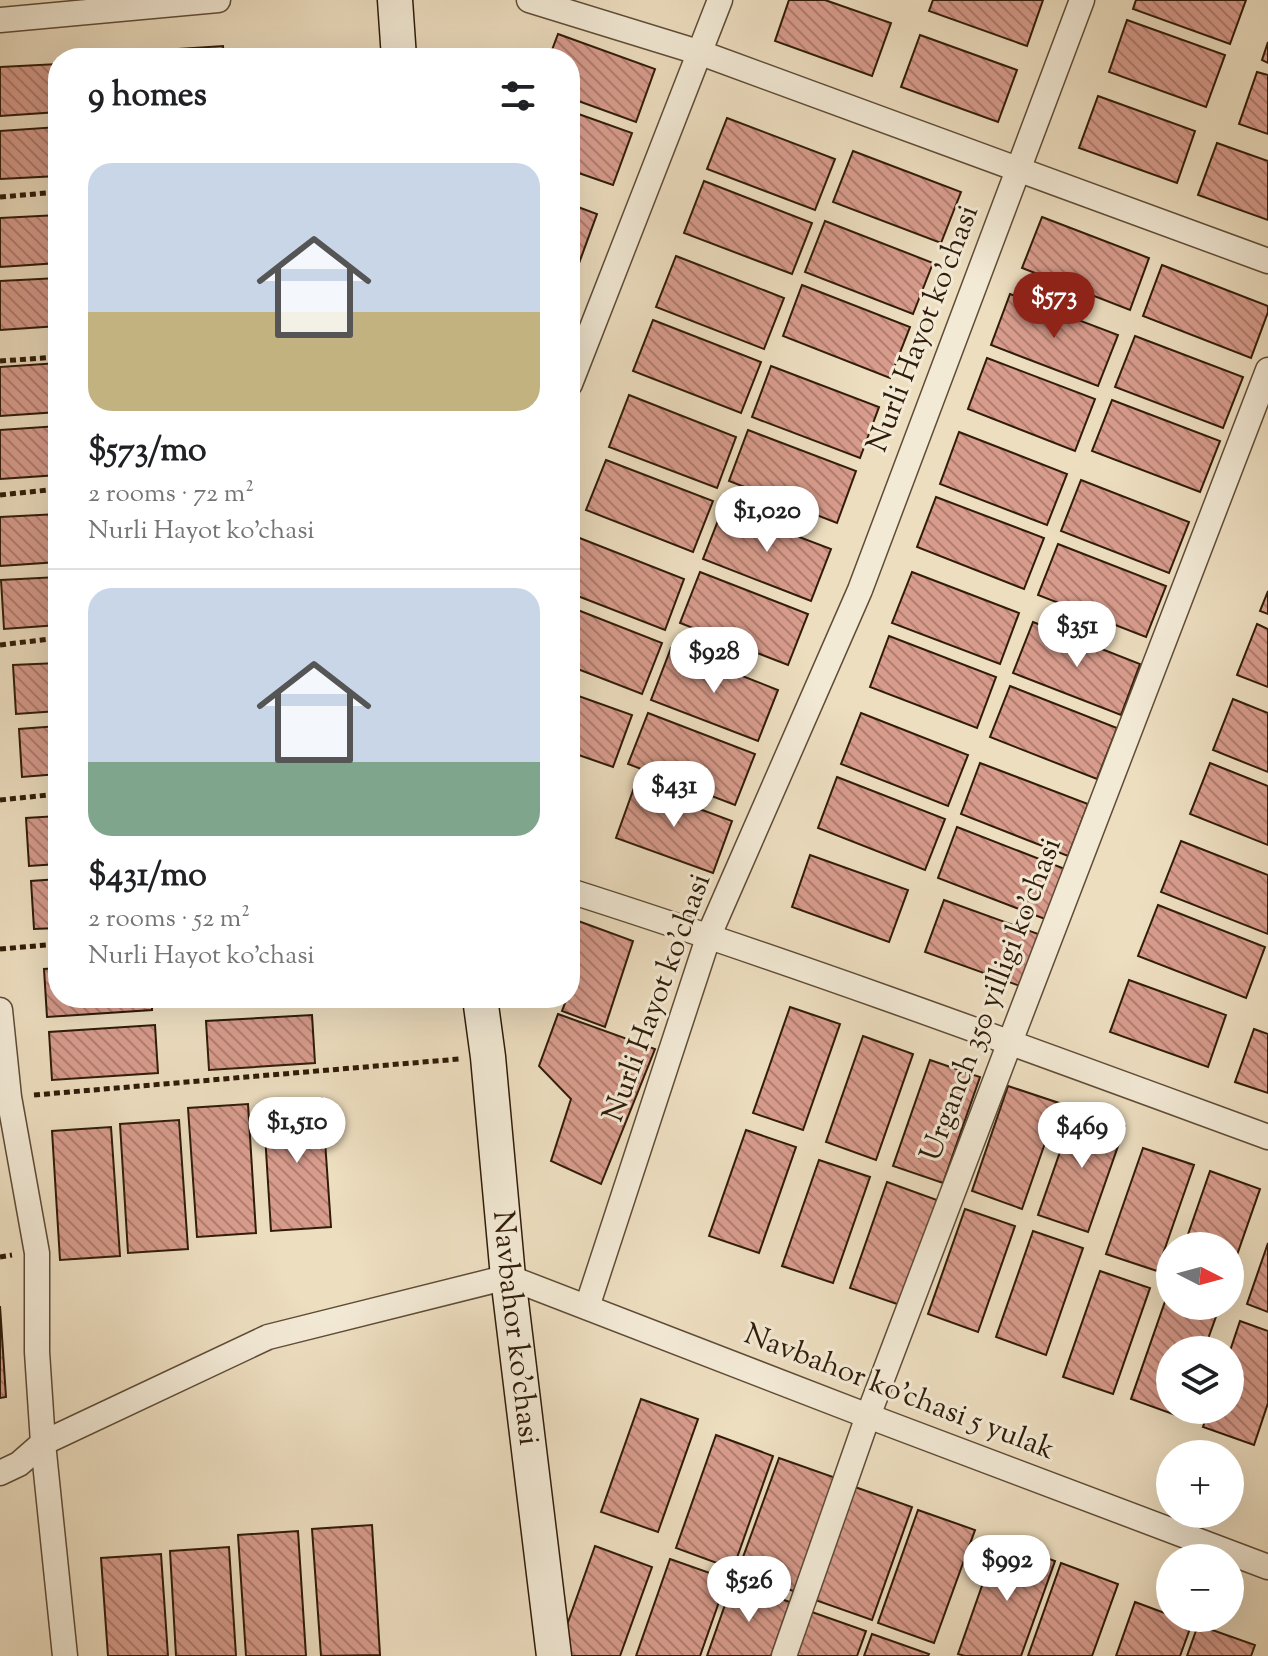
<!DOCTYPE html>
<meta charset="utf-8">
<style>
:root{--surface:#fff;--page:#f2f2f2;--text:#202124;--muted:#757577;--line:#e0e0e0;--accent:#8f2418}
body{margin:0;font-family:"Sorts Mill Goudy",serif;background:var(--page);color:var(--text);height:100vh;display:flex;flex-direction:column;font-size:30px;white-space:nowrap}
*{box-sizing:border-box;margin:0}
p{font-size:26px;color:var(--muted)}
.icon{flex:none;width:44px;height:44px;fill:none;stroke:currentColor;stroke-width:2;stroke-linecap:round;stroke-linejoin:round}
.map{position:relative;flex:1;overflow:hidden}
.details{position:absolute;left:48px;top:48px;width:532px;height:960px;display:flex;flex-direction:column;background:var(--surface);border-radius:32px;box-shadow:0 8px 32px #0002}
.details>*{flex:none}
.needle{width:52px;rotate:96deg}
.fabs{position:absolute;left:1156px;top:1232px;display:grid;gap:16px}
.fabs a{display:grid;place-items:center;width:88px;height:88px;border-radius:50%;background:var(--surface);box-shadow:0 8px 32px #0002;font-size:40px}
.price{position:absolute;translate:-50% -68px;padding:0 18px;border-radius:28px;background:#fff;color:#222;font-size:26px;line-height:52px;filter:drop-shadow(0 2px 4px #0008)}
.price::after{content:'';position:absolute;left:50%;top:48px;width:24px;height:18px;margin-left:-12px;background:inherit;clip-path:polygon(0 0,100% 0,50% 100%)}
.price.on{background:var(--accent);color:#fff}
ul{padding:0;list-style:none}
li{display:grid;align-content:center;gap:16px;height:424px;padding:0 40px}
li+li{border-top:2px solid var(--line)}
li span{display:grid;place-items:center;height:248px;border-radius:24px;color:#555}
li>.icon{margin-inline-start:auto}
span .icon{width:144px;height:144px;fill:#fffc;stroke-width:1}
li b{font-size:34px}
h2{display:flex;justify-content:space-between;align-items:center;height:96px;padding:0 40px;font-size:34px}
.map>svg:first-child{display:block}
</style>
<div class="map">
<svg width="1268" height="1656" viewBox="0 0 1268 1656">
<defs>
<pattern id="building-back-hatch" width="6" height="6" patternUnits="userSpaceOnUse" patternTransform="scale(2)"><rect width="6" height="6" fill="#d89c8d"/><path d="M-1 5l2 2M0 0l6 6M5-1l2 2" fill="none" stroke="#b07e71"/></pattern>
</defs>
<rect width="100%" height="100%" fill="#eddec0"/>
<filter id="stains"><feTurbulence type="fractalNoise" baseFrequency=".0025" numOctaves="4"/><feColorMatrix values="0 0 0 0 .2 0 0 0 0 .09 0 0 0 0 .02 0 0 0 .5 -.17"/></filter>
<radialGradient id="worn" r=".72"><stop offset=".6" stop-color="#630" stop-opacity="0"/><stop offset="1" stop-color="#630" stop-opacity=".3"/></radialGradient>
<!-- building -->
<g fill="url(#building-back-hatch)" stroke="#301c09" stroke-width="2">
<path d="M789 0H825L891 23 872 76 775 41Z"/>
<path d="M933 0H1043L1027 46 929 11Z"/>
<path d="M1136 0H1246L1230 44 1133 9Z"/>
<path d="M1127 20 1225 55 1206 107 1109 72Z"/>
<path d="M558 34 655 69 636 122 570 98V58H549Z"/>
<path d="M920 35 1017 70 998 122 901 87Z"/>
<path d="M1268 42V63L1262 60Z"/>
<path d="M223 46 224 58H117V53Z"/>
<path d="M58 64V112L0 116V67Z"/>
<path d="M1257 72 1268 75V134L1239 124Z"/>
<path d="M1098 96 1195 131 1177 183 1079 148Z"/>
<path d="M570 111 632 133 613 185 570 170Z"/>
<path d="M727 118 835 159 815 210 707 169Z"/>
<path d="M58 127V176L0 179V131Z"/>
<path d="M1217 143 1268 161V220L1198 195Z"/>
<path d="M853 151 961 192 941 243 833 202Z"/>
<path d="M704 181 812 223 792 274 684 233Z"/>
<path d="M570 204 597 214 578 266 570 263Z"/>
<path d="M58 215V263L0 267V218Z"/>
<path d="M1042 217 1149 258 1130 310 1022 268Z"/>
<path d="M825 221 933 263 913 314 805 272Z"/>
<path d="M676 256 784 298 764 349 656 307Z"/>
<path d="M1162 265 1268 306V312L1251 358 1143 316Z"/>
<path d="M58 278V326L0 330V281Z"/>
<path d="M802 285 910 327 890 378 783 336Z"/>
<path d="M1010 294 1118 335 1098 386 991 345Z"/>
<path d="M653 320 761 362 741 413 633 371Z"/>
<path d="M1135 336 1243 377 1223 428 1115 387Z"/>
<path d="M987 358 1095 399 1075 451 968 409Z"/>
<path d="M58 363V412L0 416V367Z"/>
<path d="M771 366 879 407 860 458 752 417Z"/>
<path d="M629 395 736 437 717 488 609 447Z"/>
<path d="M1112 400 1220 441 1200 492 1092 451Z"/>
<path d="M58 426V475L0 479V430Z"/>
<path d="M748 430 856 471 837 523 729 481Z"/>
<path d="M959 432 1067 474 1047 525 940 484Z"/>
<path d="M606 460 713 501 693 552 586 510Z"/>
<path d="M1081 480 1189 522 1169 573 1061 531Z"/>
<path d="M936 497 1044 538 1024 589 917 547Z"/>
<path d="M723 508 831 549 811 601 703 559Z"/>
<path d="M58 514V562L0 566V517Z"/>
<path d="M577 537 684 579 665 630 570 593V556Z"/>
<path d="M1058 544 1166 586 1146 637 1038 595Z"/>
<path d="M700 572 808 614 788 665 680 623Z"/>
<path d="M912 572 1019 613 1000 664 892 623Z"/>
<path d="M58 577V625L4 629 1 580Z"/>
<path d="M1268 591V614L1260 611Z"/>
<path d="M570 607 662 643 642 694 570 666Z"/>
<path d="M1033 622 1140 664 1121 715 1013 673Z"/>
<path d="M1257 624 1268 629V687L1237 675Z"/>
<path d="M889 636 996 677 977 728 870 687Z"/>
<path d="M671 648 778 690 758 741 651 700Z"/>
<path d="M58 663V711L16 714 13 665Z"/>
<path d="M1010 686 1117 728 1097 779 990 737Z"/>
<path d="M570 693 632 715 613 767 570 752Z"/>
<path d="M1233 699 1268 713V772L1213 750Z"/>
<path d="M648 713 755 754 735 805 628 764Z"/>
<path d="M861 713 968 755 948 806 841 764Z"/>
<path d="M58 726V774L22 777 19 729Z"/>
<path d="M980 763 1088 804 1068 856 961 814Z"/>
<path d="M1210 763 1268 786V845L1190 814Z"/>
<path d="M837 777 945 819 925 870 818 828Z"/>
<path d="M635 785 732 821 713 873 616 838Z"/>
<path d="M58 816V864L29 866 26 818Z"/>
<path d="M957 827 1065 869 1045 919 938 878Z"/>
<path d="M1181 841 1268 875V934L1161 892Z"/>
<path d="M810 855 908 890 889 942 792 907Z"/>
<path d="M58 879V928L34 929 31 881Z"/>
<path d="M944 900 1041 935 1023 987 925 952Z"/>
<path d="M1158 905 1265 947 1246 998 1138 956Z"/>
<path d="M570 918 633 941 605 1027 562 1011 567 998H570V989L573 981 570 980Z"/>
<path d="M58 968V998H152V1010L47 1017 44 969Z"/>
<path d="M1129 980 1226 1015 1208 1067 1110 1032Z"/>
<path d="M790 1007 840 1024 803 1130 753 1113Z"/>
<path d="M558 1014 655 1049 601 1184 551 1161 571 1099 539 1066Z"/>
<path d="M312 1015 315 1063 209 1070 206 1021Z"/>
<path d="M155 1025 158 1073 52 1080 49 1032Z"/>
<path d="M1254 1029 1268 1034V1093L1235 1082Z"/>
<path d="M863 1036 913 1054 876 1160 826 1142Z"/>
<path d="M930 1060 980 1077 943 1183 893 1166Z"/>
<path d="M1008 1086 1059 1103 1022 1209 972 1191Z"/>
<path d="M322 1098 331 1227 271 1231 263 1102Z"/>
<path d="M248 1104 256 1233 197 1237 188 1108Z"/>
<path d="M1075 1109 1125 1126 1088 1232 1038 1215Z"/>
<path d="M179 1120 188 1249 128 1253 120 1124Z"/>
<path d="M111 1127 120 1256 60 1260 52 1131Z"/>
<path d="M746 1130 796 1147 759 1253 709 1236Z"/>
<path d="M1143 1148 1194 1165 1157 1271 1106 1254Z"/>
<path d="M819 1160 870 1177 833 1283 782 1266Z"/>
<path d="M1210 1171 1260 1189 1230 1275V1246H1184Z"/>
<path d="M887 1182 937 1200 900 1305 850 1288Z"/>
<path d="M965 1209 1015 1226 978 1332 928 1314Z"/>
<path d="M1033 1231 1083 1248 1046 1355 996 1337Z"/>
<path d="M1268 1243V1312L1247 1304Z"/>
<path d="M1100 1271 1150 1288 1113 1394 1063 1377Z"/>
<path d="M1168 1293 1170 1294V1306H1205L1218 1311 1204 1350H1170V1410H1183L1181 1417 1131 1399Z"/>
<path d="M0 1306 6 1397 0 1398Z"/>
<path d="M1240 1321 1268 1331V1403L1254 1445 1203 1427 1209 1410H1230V1351Z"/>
<path d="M641 1399 698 1419 658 1532 601 1512Z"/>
<path d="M716 1435 773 1456 733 1569 676 1548Z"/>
<path d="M779 1458 836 1478 796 1592 738 1571Z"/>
<path d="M855 1487 912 1507 872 1620 815 1600Z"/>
<path d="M918 1510 975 1530 934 1643 878 1623Z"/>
<path d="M372 1525 380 1655 321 1656 312 1529Z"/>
<path d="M298 1531 306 1656H246L238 1535Z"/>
<path d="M998 1540 1055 1561 1021 1656H965L958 1654Z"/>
<path d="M595 1546 652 1567 620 1656H556Z"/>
<path d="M229 1547 236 1656H176L170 1551Z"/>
<path d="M161 1554 168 1656H108L101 1558Z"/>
<path d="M670 1559 727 1579 700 1656H636Z"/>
<path d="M1061 1563 1118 1584 1092 1656H1028Z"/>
<path d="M733 1582 790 1602 771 1656H707Z"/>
<path d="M1135 1602 1170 1615V1618H1179L1192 1623 1180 1656H1116Z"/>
<path d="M809 1611 866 1631 857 1656H793Z"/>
<path d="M1198 1625 1255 1645 1251 1656H1187Z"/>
<path d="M872 1634 929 1654 928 1656H864Z"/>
</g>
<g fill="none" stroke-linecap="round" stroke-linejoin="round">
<defs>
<g id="street">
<path d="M529 0 701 53 1268 261"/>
<path d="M0 20 218 0"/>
<path d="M570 384 720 0"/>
<path d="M570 891C805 966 1036 1052 1268 1137"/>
<path d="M0 1010 9 1097 37 1253V1352L43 1443 65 1656"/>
<path d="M587 1307 709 935 860 590 1082 0"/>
<path d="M0 1473 19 1464 43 1443 268 1337 508 1277 868 1416 1268 1567"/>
<path d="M784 1656 868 1416 1010 1042 1268 370"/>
</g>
<g id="secondary">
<path d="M395 0 399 58"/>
<path id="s1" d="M480 998 488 1057 508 1277 554 1656"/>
</g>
</defs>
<!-- street casing -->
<use href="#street" stroke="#5f4c37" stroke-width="27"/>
<!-- secondary casing -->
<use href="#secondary" stroke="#301c09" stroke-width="37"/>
<!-- path -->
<g stroke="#301c09" stroke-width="5" stroke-dasharray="6 4" stroke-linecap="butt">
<path d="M0 197 58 192"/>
<path d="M0 361 58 357"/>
<path d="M0 495 58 489"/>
<path d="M0 645 58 638"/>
<path d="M0 800 58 794"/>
<path d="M0 949 58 944"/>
<path d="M34 1095 459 1059"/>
<path d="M0 1257 12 1255"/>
</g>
<!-- street -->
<use href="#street" stroke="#f3ead6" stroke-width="24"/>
<!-- secondary -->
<use href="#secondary" stroke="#f3ead6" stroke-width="34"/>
</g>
<g text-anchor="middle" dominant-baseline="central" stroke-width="6" stroke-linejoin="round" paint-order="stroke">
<!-- street labels -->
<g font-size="30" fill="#301c09" stroke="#f3ead6">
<text transform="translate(924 329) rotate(-69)">Nurli Hayot ko'chasi</text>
<text transform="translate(658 998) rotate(-70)">Nurli Hayot ko'chasi</text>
<text transform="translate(992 1000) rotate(-69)">Urganch 350 yilligi ko'chasi</text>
<text stroke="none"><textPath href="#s1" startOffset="332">Navbahor ko'chasi</textPath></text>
<text transform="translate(899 1393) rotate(21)">Navbahor ko'chasi 5 yulak</text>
</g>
</g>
<rect width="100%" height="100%" filter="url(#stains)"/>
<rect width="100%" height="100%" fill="url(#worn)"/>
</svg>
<div class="fabs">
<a><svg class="needle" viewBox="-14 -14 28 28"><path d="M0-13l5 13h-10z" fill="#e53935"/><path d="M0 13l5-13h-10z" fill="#757577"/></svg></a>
<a><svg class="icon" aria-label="layers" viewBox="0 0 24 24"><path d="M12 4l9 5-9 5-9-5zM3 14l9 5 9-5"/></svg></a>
<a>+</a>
<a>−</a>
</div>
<b class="price on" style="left:1054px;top:340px">$573</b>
<b class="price" style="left:767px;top:554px">$1,020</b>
<b class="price" style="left:1077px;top:669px">$351</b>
<b class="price" style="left:714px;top:695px">$928</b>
<b class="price" style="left:674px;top:829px">$431</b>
<b class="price" style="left:297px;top:1165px">$1,510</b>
<b class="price" style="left:1082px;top:1170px">$469</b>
<b class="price" style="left:1007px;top:1603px">$992</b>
<b class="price" style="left:749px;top:1624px">$526</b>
<section class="details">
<h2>9 homes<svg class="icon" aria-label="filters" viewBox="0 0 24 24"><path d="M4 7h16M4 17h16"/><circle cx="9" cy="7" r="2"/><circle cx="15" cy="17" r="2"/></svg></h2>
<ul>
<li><span style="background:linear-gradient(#c9d6e8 60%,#c2b280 0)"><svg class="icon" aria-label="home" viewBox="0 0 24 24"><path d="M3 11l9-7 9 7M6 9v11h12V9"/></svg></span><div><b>$573/mo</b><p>2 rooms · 72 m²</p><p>Nurli Hayot ko'chasi</p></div></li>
<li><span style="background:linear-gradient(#c9d6e8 70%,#7fa58c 0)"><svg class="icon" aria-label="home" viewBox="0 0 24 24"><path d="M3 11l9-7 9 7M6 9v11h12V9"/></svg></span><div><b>$431/mo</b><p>2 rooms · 52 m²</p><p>Nurli Hayot ko'chasi</p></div></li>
</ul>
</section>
</div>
